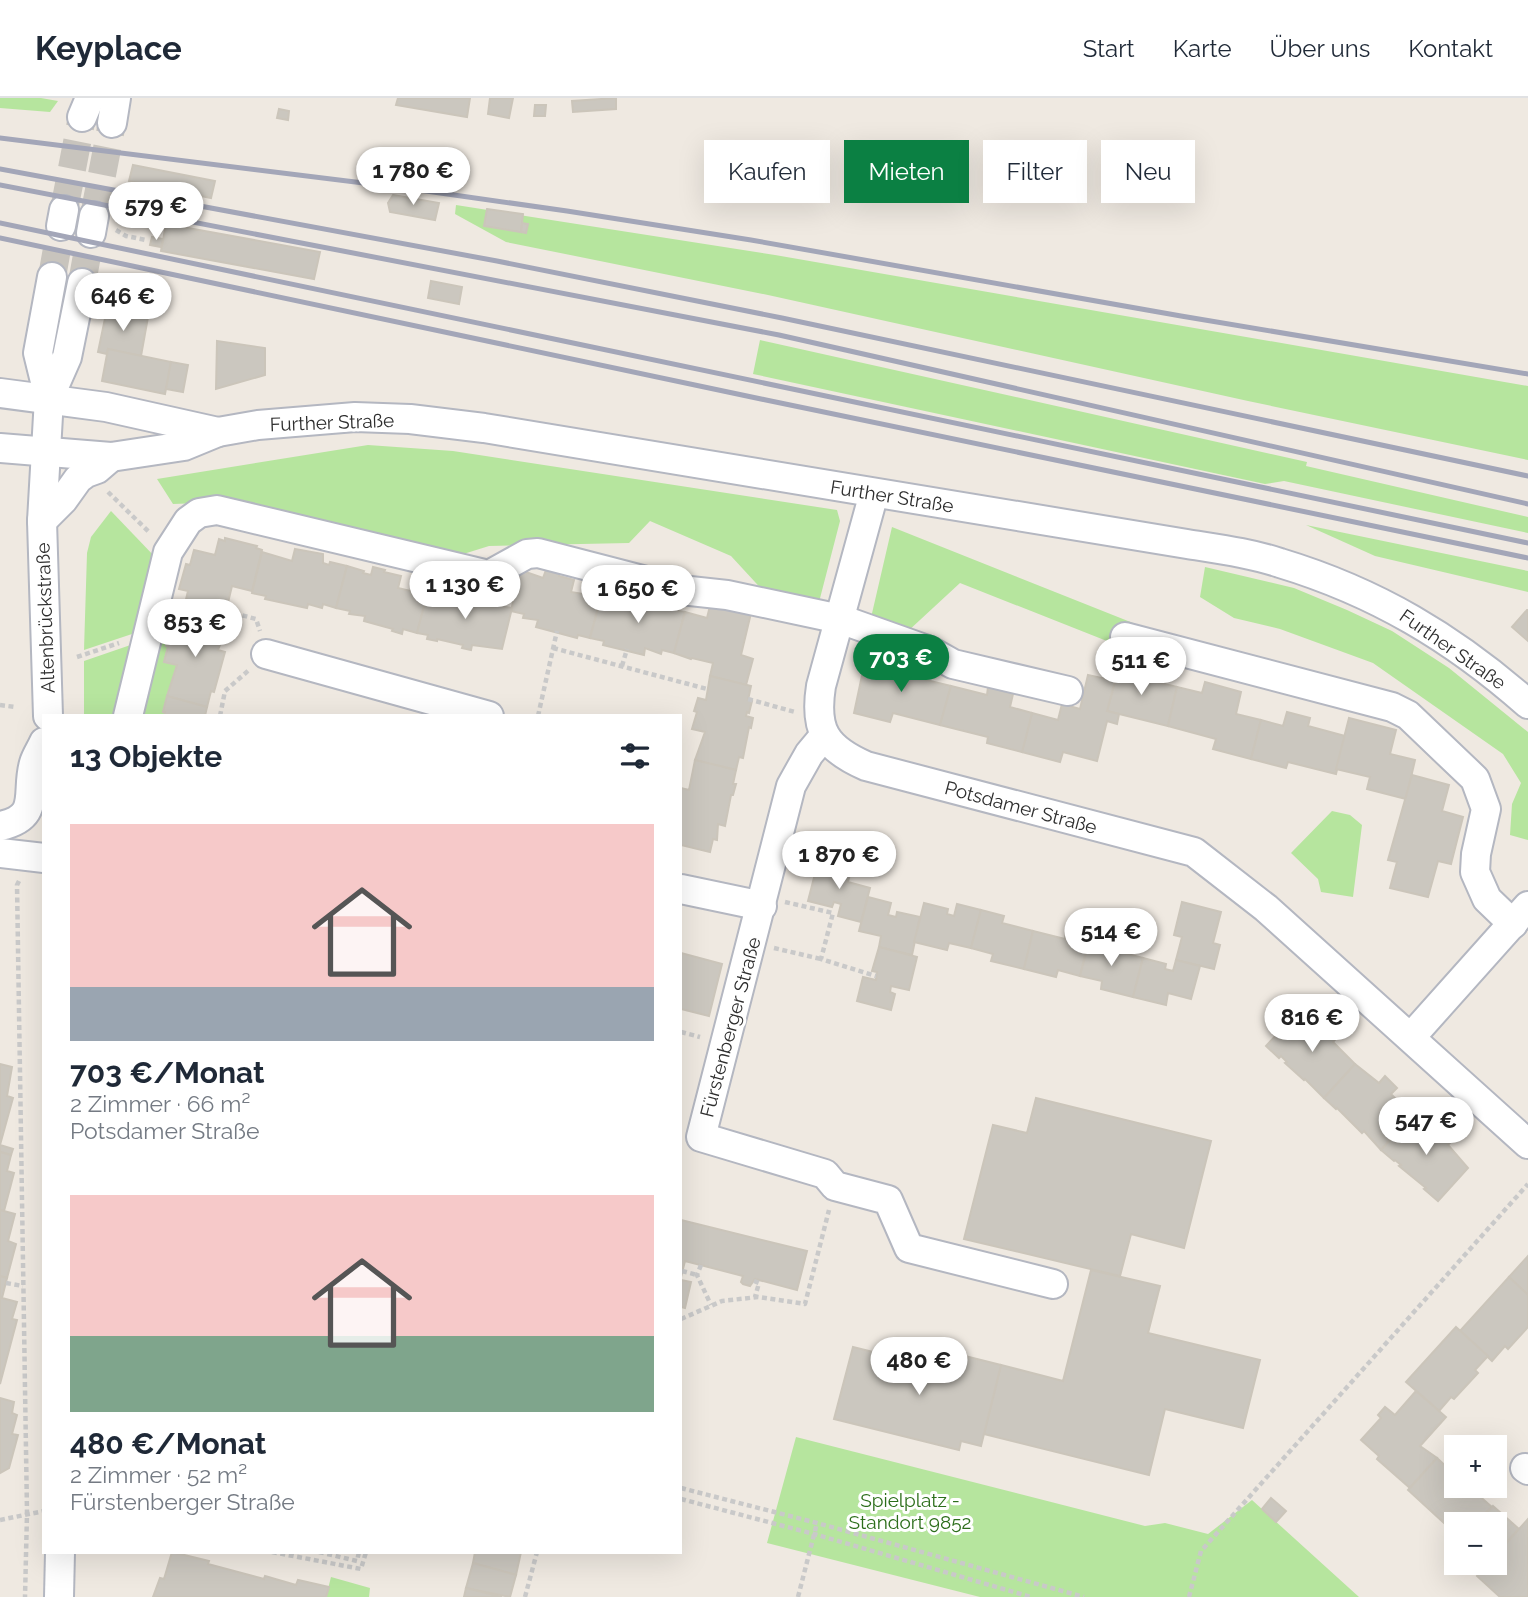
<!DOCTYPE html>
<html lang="de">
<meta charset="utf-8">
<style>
:root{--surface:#fff;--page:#f6f6f7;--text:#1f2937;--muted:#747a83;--line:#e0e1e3;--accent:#0b8043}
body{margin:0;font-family:Raleway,sans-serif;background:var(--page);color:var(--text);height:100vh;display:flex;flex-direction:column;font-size:26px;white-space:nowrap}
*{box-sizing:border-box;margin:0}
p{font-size:23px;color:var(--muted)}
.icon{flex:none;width:38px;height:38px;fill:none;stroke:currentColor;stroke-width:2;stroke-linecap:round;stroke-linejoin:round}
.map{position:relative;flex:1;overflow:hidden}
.panel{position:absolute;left:42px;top:616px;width:640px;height:840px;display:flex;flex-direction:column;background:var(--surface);border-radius:0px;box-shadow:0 7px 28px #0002}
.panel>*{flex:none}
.banner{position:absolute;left:704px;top:42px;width:665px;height:63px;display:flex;gap:14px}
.buttons{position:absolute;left:1444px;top:1337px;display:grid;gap:14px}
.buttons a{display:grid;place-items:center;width:63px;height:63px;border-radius:0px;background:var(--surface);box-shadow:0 7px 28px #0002;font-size:35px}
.price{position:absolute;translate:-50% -60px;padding:0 16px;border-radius:24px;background:#fff;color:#222;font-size:23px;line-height:46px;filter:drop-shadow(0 2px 4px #0008)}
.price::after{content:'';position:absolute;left:50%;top:42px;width:21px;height:16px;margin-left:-10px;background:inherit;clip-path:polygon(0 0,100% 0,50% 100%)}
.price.selected{background:var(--accent);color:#fff}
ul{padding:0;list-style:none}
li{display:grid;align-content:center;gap:14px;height:371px;padding:0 28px}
li span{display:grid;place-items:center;height:217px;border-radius:0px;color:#555}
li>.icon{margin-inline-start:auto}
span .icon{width:126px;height:126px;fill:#fffc;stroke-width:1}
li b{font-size:30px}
h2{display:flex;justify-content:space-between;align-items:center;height:84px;padding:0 28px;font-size:30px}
.pill{padding:0 24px;border-radius:0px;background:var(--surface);box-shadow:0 7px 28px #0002;font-size:24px;line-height:63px}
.pill.selected{background:var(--accent);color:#fff}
header{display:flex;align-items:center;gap:42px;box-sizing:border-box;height:98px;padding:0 35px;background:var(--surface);border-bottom:2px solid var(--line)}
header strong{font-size:33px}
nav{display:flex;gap:38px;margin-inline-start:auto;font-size:24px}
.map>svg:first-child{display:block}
</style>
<header>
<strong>Keyplace</strong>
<nav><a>Start</a><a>Karte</a><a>Über uns</a><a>Kontakt</a></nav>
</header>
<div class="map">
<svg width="1528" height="1499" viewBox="0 0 1528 1499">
<rect width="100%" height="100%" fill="#efe9e1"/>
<!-- green -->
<g fill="#b6e59e">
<path d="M0 0H41L58 3 50 14 0 10Z"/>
<path d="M456 107 775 157 1528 288V362L1248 303 768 197 506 144 455 116Z"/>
<path d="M760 242 1307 364 1306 368 1528 419V435L1284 383 1265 386 753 276Z"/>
<path d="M368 347 453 353 837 412 840 423 818 508 767 497 731 458 650 423 629 445 489 448 457 458 201 405 173 406 157 381Z"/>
<path d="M111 413 156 460 138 534 84 552 87 455 91 439Z"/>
<path d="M1306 427 1528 473V494L1375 458Z"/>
<path d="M892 429 1133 525 1122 549 960 485 907 534 870 524Z"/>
<path d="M1205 469 1294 490 1347 512 1392 533 1449 570 1528 634V742L1510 737 1512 706 1521 685 1503 656 1373 565 1280 531 1234 520 1200 499Z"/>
<path d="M156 507 183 514 178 529 181 530 179 537 169 536 166 547 168 548 164 564 177 567 163 613 165 614 164 618H84V563L148 541Z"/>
<path d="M1332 713 1350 717 1362 727 1353 799 1321 794 1318 781 1291 755Z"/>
<path d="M796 1339 1145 1428 1165 1425 1208 1436 1252 1402 1359 1499H980L767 1445Z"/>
<path d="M331 1479 370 1490 369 1499H326Z"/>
</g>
<!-- building -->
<g fill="#cbc7bf" stroke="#cbc5ba" stroke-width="2">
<path d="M398 0H470L467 19 396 7Z"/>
<path d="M490 0H513L509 20 488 16Z"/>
<path d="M616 0V11L573 14 572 3Z"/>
<path d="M535 7H546L545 18H534Z"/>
<path d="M279 11 289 13 288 22 277 20Z"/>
<path d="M133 67 215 83 211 100 129 83Z"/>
<path d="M393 97 439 105 435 122 390 114 388 105Z"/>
<path d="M487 111 523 116 521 134 484 128Z"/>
<path d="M522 125 528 126 526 135 521 134Z"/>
<path d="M166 126 320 154 314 181 161 153Z"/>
<path d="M152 139 163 141 161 149 150 147Z"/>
<path d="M431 183 462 189 459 206 428 200Z"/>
<path d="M107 211 148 219 141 258 108 251 107 256 98 254Z"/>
<path d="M217 243 265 250V277L216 291Z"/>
<path d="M108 251 171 264 165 296 102 283Z"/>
<path d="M171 264 188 267 183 294 166 291Z"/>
<path d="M225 440 257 448 256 450 262 452 252 493 232 488 223 525 183 514 188 493 179 491 186 466 190 467 194 452 215 457 219 441 225 443Z"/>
<path d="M295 451 323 456V465L329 467 330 464 347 468 336 510 323 506 322 510 308 506 307 510 265 501 266 498 252 495 262 454 292 463Z"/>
<path d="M347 468 364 473 363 475 371 477 373 469 385 472 384 474 401 478 398 490 427 497 417 535 403 531 402 536 392 533 393 531 364 523 365 518 349 516 350 513 336 510Z"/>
<path d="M520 472 543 480 546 472 559 476V478L574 482 571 494 601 499 590 540 578 537 577 540 536 529 538 522 523 520 524 516 511 513Z"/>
<path d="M460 491 490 499 488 506 512 510 502 551 472 547 471 552 462 550 463 547 437 541V543L427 541 428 537 417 535 427 497 456 504Z"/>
<path d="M633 496 662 502V510L685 514 674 555 662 552 661 556 645 550 644 557 603 547 604 543 590 540 601 499 630 508Z"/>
<path d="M710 508 751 515 741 557 753 561 746 587 710 578 713 565 692 560 691 561 674 555 685 514 707 520Z"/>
<path d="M1527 512H1528V543L1512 529Z"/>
<path d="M183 514 223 525 219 538 223 539 218 552 225 554 214 594 211 593 207 609 167 598 177 567 164 564 168 548H166L169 536 179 537 181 530H178Z"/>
<path d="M893 562 929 571 926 582 951 588 940 627 893 615 890 624 854 615 864 568 889 575Z"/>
<path d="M1120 565 1144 571 1141 580 1177 589 1168 628 1107 613Z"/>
<path d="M1088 577 1115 583 1107 613 1119 616 1117 626 1107 623 1097 663 1063 654 1060 664 1022 654 1032 615 1058 622 1062 606 1080 611Z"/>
<path d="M710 578 751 588 748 602 752 603 749 615 747 614 746 618 753 620 751 630 749 629 743 660 739 659 736 672 695 662 705 634 692 631 697 614 694 613 698 600 706 602Z"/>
<path d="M1205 584 1241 594 1236 616 1261 622 1251 661 1213 651 1216 641 1168 628 1177 589 1202 595Z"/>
<path d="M951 588 987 597 988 589 1013 596 1010 609 1032 615 1022 654 987 645 988 639 940 627Z"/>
<path d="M167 598 207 609 205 618H164L165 614H163Z"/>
<path d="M1287 614 1310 620 1308 628 1345 638 1336 676 1288 664 1286 670 1251 661 1261 622 1283 628Z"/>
<path d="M1349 620 1396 632 1390 656 1415 662 1406 701 1367 691 1370 679 1336 671Z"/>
<path d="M695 662 736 672 733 686H736L733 697H731L725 728 718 726 717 742 713 741 710 754 681 747V690L689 692Z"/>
<path d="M1412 677 1449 687 1442 713 1463 719 1451 766 1438 763 1428 799 1390 790 1397 764 1388 762Z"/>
<path d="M818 764 851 772 848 784 870 790 861 824 838 818 841 806 834 804 832 809 808 803Z"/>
<path d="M868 799 891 805 888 817 896 819 897 814 920 819 912 857 879 849 881 838 859 833Z"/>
<path d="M1182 804 1221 814 1213 845 1220 847 1214 871 1176 862 1182 839 1174 837Z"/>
<path d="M924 805 948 811 947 816 954 818 957 806 981 812 971 850 949 845 947 852 914 844Z"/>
<path d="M981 812 1004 818 1002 825 1033 833 1024 871 991 863 993 856 971 850Z"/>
<path d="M1033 833 1065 841 1066 833 1090 839 1080 878 1058 872 1056 879 1024 871Z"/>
<path d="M1090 839 1114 845 1112 852 1143 860 1133 899 1101 891 1102 883 1080 878Z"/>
<path d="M879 849 917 859 909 892 891 888 890 894 895 896 891 912 857 903 863 879 876 882 877 874 872 873Z"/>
<path d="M681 855 722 866 709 918 681 911Z"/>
<path d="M1143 860 1166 866 1165 871 1173 873 1176 862 1200 868 1191 901 1168 895 1166 907 1133 899Z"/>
<path d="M1297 914 1322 934 1328 927 1334 932 1339 937 1333 944 1355 966 1324 1000 1305 981 1304 982 1285 965 1287 964 1281 958 1279 960 1266 948Z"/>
<path d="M0 966 12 969 7 998 13 1000 0 1047 13 1051 11 1057 0 1054Z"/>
<path d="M1355 966 1379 985 1385 978 1397 990 1391 996 1412 1018 1381 1052 1364 1033 1362 1035 1337 1010 1336 1011 1324 1000Z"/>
<path d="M1036 1000 1211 1043 1184 1150 1131 1136 1120 1178 964 1141 993 1027 1027 1035Z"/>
<path d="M1412 1018 1435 1036 1441 1029 1454 1040 1448 1047 1468 1070 1438 1103 1424 1091 1426 1090 1399 1068 1401 1067 1395 1062 1394 1063 1381 1052Z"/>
<path d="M0 1054 11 1057 7 1073 14 1075 4 1113 0 1112Z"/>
<path d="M0 1112 15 1116 8 1143 16 1146 7 1180 0 1178Z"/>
<path d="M681 1122 807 1153 797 1192 755 1181 750 1188 743 1186 741 1184 743 1178 685 1163 681 1179Z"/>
<path d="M1528 1158V1197L1509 1179Z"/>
<path d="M1091 1172 1160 1188 1148 1235 1260 1262 1243 1330 1165 1311 1149 1377 984 1336 1001 1267 1063 1283Z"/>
<path d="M0 1178 7 1180 2 1200 17 1204 12 1221 17 1222 0 1286Z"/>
<path d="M1509 1179 1528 1197V1229L1508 1251 1505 1248 1492 1263 1460 1233Z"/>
<path d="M681 1182 691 1184 685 1210 681 1209Z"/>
<path d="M1456 1229 1488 1258 1475 1272 1478 1275 1454 1301 1451 1299 1439 1313 1406 1284Z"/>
<path d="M853 1249 945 1272 949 1254 1001 1267 981 1348 961 1343 959 1352 834 1321Z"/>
<path d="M1416 1293 1446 1319 1420 1348 1437 1360 1410 1390 1377 1361 1379 1358 1361 1342 1381 1320 1378 1317 1385 1309 1395 1317Z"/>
<path d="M0 1300 14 1304 12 1315 17 1317 12 1336 18 1337 9 1370 0 1375Z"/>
<path d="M1437 1360 1451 1373 1453 1370 1456 1372V1388H1473L1479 1394 1477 1396 1492 1409 1476 1426H1456V1436L1408 1392Z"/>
<path d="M1271 1400 1286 1413 1276 1424 1262 1411Z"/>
<path d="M1493 1408 1519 1431 1494 1459V1426H1476Z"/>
<path d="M1528 1421V1499H1500L1477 1478 1489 1465H1494V1459Z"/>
<path d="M172 1454 209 1463 208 1466 264 1481 265 1478 296 1487 298 1482 329 1489 326 1499H153L160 1480 164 1481Z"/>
<path d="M475 1454H521L516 1477 473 1465Z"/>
<path d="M473 1465 516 1477 510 1499 466 1490Z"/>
<path d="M466 1490 502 1499H464Z"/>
</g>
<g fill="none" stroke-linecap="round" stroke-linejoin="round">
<!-- minor-tunnel -->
<g stroke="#c8c4bd" stroke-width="28" stroke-dasharray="28 14" stroke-linecap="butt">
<path d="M64 112 82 19"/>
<path d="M94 118 112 25"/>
<path d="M52 179 61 128"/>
<path d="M82 185 91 135"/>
</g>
<defs>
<g id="minor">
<path d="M82 19 90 0"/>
<path d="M112 25 116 0"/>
<path d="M61 128 64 112"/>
<path d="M91 135 94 118"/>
<path d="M0 295 106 309 218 334"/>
<path d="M49 300 67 259 82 185"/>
<path d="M0 350 111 359 184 348 218 334 258 327 355 319 410 321 484 330 1187 446C1218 451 1250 455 1280 465 1376 494 1453 540 1528 606"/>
<path d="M874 395 821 588C814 632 825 650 866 668L1194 754 1266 810 1528 1046"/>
<path d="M42 423 63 402 78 381 86 375 97 371 111 359"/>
<path d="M1125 539 1392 609 1408 617 1475 681 1486 711 1476 756 1475 774 1487 801 1513 826"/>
<path d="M266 556 489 618"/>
<path d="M48 618 42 423 49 300 38 255 52 179"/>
<path d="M128 618 168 454 188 423 199 415 217 412 489 477 527 456 538 455 681 492 727 497 840 521 930 553 953 566 1068 593"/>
<path d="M824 638 809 656 791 688 701 1039 825 1076 835 1088 888 1102 909 1150 1053 1186"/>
<path d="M0 728C42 719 25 695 34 665 36 658 41 651 44 644"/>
<path d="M0 755 44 760"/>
<path d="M681 791 762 808"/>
<path d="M1411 939 1528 808"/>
<path d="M1525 1370 1528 1372"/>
<path d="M59 1499 60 1454"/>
</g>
</defs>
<!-- minor casing -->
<use href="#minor" stroke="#b4b7c1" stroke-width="32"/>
<!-- path -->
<g stroke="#c9c9c9" stroke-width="4.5" stroke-dasharray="5 3.5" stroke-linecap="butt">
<path d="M116 132 126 138 146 142"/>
<path d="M108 394 150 435"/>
<path d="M226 513 256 521 260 533"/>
<path d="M553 550 707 591"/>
<path d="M77 559 119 545"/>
<path d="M622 568 627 551"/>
<path d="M748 601 795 614"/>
<path d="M0 607 15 609"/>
<path d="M220 618 225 593 249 572"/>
<path d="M538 618 557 533"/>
<path d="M19 783 17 787 27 1415 25 1499"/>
<path d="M785 804 833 815 821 861 876 878"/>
<path d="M774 850 821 861"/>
<path d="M681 934 700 939"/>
<path d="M701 1167 697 1177 711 1207"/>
<path d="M682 1173 697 1177"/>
<path d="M754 1183 759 1185 755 1199"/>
<path d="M6 1185 23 1188"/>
<path d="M681 1221 722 1203 758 1199 805 1206 829 1112"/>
<path d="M681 1390 817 1425 1084 1499"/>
<path d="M681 1401 814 1436 1031 1499"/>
<path d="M0 1422 44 1413"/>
<path d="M272 1454 361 1471 366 1454"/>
<path d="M319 1454 357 1463 359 1454"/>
<path d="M525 1499 537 1454"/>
<path d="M798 1499 817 1425"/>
<path d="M1189 1499 1201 1453 1528 1086"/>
</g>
<!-- minor -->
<use href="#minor" stroke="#fff" stroke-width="28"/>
<!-- rail -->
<g stroke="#a3a6b8" stroke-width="5">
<path d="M0 40 412 91 567 113 751 142 1181 218 1528 276"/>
<path d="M0 71 497 163 782 220 1528 378"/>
<path d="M0 87 779 237 1528 406"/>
<path d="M0 125 1528 445"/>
<path d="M0 140 766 302 1528 460"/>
</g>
</g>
<g text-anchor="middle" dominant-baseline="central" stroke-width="6" stroke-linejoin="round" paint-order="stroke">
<!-- street labels -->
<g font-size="19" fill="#2e2e2e" stroke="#fff">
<text transform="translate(332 324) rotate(-2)">Further Straße</text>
<text transform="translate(892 398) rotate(9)">Further Straße</text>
<text transform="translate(45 520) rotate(-92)">Altenbrückstraße</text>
<text transform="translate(1453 551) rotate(35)">Further Straße</text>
<text transform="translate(1021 709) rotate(15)">Potsdamer Straße</text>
<text transform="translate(730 929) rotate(-75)">Fürstenberger Straße</text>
</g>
<!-- park labels -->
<g font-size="19" fill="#2c6e1b" stroke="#fff">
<text x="910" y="1402">Spielplatz -<tspan x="910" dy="22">Standort 9852</tspan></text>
</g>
</g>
</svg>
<div class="buttons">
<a>+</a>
<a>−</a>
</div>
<b class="price" style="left:413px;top:109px">1 780 €</b>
<b class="price" style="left:156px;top:144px">579 €</b>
<b class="price" style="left:123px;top:235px">646 €</b>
<b class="price" style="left:465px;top:523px">1 130 €</b>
<b class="price" style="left:638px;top:527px">1 650 €</b>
<b class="price" style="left:195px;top:561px">853 €</b>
<b class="price selected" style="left:901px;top:596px">703 €</b>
<b class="price" style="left:1141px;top:599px">511 €</b>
<b class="price" style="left:839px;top:793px">1 870 €</b>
<b class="price" style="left:1111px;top:870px">514 €</b>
<b class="price" style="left:1312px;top:956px">816 €</b>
<b class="price" style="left:1426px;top:1059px">547 €</b>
<b class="price" style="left:919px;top:1299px">480 €</b>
<div class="banner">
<a class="pill">Kaufen</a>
<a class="pill selected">Mieten</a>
<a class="pill">Filter</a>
<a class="pill">Neu</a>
</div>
<section class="panel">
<h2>13 Objekte<svg class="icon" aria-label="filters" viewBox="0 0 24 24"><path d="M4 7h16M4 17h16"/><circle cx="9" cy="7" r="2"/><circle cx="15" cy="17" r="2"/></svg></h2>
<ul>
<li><span style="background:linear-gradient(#f6c9c9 75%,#9aa5b1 0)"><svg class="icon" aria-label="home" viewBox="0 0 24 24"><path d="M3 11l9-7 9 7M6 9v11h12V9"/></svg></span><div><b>703 €/Monat</b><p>2 Zimmer · 66 m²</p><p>Potsdamer Straße</p></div></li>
<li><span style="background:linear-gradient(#f6c9c9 65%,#7fa58c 0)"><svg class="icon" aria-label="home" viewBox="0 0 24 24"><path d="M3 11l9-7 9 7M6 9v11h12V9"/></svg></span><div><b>480 €/Monat</b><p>2 Zimmer · 52 m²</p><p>Fürstenberger Straße</p></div></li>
</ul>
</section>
</div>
